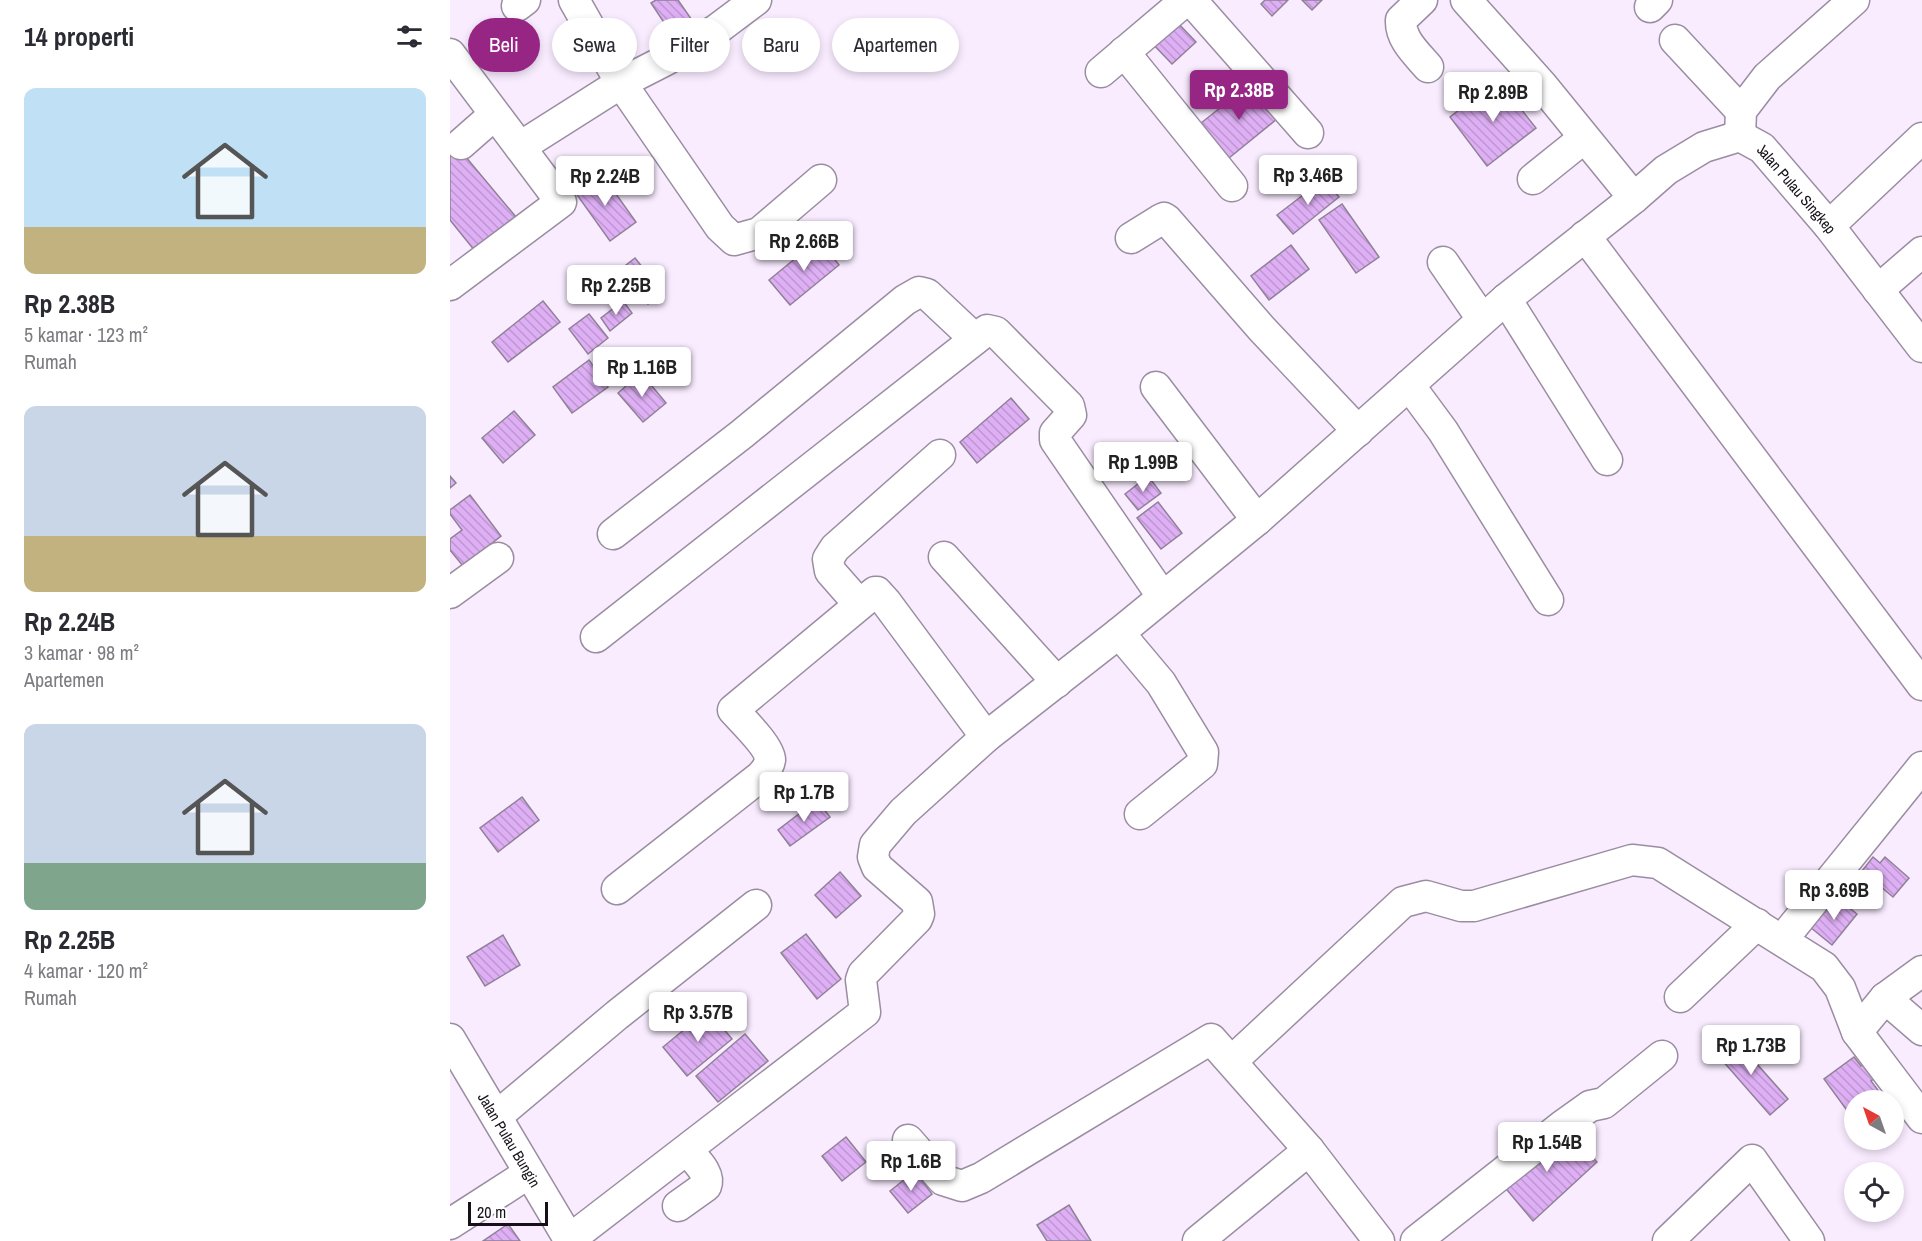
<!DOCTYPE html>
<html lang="id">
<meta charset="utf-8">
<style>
:root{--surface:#fff;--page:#f7f7f7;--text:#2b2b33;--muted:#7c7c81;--accent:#962584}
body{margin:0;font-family:"Archivo Narrow",sans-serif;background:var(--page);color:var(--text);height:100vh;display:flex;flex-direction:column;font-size:22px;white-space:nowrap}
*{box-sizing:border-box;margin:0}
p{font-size:20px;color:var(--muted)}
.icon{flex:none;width:33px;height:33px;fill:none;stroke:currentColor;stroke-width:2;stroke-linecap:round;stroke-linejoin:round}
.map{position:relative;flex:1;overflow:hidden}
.side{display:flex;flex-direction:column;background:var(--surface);width:450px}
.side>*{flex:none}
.banner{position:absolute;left:18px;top:18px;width:570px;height:54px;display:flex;gap:12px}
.needle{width:39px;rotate:320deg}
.controls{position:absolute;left:1394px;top:1090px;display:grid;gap:12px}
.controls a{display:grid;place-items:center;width:60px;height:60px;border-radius:50%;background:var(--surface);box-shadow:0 3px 9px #0003;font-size:30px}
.scale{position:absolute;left:18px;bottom:15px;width:80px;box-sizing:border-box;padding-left:6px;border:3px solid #161119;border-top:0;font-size:16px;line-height:21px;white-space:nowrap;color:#161119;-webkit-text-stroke:4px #fff;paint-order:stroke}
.price{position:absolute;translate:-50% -51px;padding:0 14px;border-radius:6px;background:#fff;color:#222;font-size:20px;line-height:39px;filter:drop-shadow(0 2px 3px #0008)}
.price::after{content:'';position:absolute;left:50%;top:36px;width:18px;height:14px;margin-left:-9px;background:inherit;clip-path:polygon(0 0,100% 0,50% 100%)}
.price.current{background:var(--accent);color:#fff}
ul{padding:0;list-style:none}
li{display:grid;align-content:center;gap:12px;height:318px;padding:0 24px}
li span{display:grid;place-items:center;height:186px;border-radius:12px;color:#555}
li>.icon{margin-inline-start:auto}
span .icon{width:108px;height:108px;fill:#fffc;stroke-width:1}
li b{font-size:26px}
h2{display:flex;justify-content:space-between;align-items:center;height:72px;padding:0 24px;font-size:26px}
.pill{padding:0 21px;border-radius:27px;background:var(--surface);box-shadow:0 3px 9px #0003;font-size:21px;line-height:54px}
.pill.current{background:var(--accent);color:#fff}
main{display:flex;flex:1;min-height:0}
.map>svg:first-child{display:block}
</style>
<main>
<section class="side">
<h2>14 properti<svg class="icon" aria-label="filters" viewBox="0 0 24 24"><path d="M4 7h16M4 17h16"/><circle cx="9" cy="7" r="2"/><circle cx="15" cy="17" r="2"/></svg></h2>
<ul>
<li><span style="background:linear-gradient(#bfe0f5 75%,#c2b280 0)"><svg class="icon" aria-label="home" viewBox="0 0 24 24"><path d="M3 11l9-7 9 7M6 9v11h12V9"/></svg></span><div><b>Rp 2.38B</b><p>5 kamar · 123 m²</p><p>Rumah</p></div></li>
<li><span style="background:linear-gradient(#c9d6e8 70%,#c2b280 0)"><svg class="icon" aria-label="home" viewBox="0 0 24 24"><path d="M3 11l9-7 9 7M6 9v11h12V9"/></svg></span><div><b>Rp 2.24B</b><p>3 kamar · 98 m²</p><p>Apartemen</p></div></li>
<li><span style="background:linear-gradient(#c9d6e8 75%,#7fa58c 0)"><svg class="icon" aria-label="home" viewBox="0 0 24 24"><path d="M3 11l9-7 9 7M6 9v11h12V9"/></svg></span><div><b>Rp 2.25B</b><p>4 kamar · 120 m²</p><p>Rumah</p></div></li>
</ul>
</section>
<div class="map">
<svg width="1472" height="1241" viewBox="0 0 1472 1241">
<defs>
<pattern id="building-back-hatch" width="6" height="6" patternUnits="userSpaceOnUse" patternTransform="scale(1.5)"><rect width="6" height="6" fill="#deaff4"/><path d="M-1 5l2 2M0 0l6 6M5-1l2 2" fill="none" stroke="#be96d1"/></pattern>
</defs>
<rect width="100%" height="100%" fill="#f9ecff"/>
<!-- building -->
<g fill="url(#building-back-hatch)" stroke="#8f8196" stroke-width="1.5">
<path d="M206 0H228L244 23 223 36 201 3Z"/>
<path d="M815 0H838L822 16 811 4Z"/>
<path d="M852 0H872L862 10Z"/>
<path d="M724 19 746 42 722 64 700 41Z"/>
<path d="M1048 80 1086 128 1037 166 1000 117Z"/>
<path d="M799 85 827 119 779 158 751 123Z"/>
<path d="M0 138 66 217 25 251 0 220Z"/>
<path d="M151 173 186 222 160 241 125 192Z"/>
<path d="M874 179 889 197 843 234 827 215Z"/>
<path d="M892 204 929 257 906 273 869 220Z"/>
<path d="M369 239 389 265 340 305 319 280Z"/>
<path d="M841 245 859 269 819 300 801 276Z"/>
<path d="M185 258 213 293 198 304 171 269Z"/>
<path d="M93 301 110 322 58 362 42 342Z"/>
<path d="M173 301 182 313 160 331 151 318Z"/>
<path d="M139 314 158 338 138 354 119 329Z"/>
<path d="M139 360 158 387 122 413 103 387Z"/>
<path d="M191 373 216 403 193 422 168 393Z"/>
<path d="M561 398 579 419 527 463 510 442Z"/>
<path d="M64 411 85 435 53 463 32 438Z"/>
<path d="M0 476 6 483 0 488Z"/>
<path d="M698 476 711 493 688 510 675 494Z"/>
<path d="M20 495 51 536 13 566 0 550V539L12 530 0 514V510Z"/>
<path d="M708 502 732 533 711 549 687 518Z"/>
<path d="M72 797 89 820 48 852 30 828Z"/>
<path d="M367 800 380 817 340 846 328 830Z"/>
<path d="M1423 857 1430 863 1435 857 1459 878 1443 897 1412 871Z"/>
<path d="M390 872 411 896 386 918 365 895Z"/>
<path d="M1385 896 1407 914 1382 945 1360 927Z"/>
<path d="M356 934 391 979 367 999 331 953Z"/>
<path d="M53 935 70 965 35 986 17 957Z"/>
<path d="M258 1010 282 1039 237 1076 213 1047Z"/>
<path d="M295 1034 318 1061 268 1102 246 1076Z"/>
<path d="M1282 1036 1338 1099 1320 1115 1265 1052Z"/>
<path d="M1404 1057 1411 1066 1414 1064 1425 1078 1421 1081 1436 1101H1404V1120L1374 1079Z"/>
<path d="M1114 1128 1147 1162 1083 1221 1048 1179Z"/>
<path d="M396 1137 416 1162 392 1181 372 1156Z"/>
<path d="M465 1171 482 1194 458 1213 440 1191Z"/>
<path d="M619 1205 641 1241H597L587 1225Z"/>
<path d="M58 1224 70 1241H33Z"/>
</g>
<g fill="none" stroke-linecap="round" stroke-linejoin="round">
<defs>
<g id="minor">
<path d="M124 0 171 83 270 227 284 240 309 233 371 180"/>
<path d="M741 0 858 133"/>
<path d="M972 0 951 20C950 39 966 53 978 67"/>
<path d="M1016 0 1092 85 1184 198"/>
<path d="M67 6 75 0"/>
<path d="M1200 7 1207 0"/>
<path d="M1225 40 1291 111"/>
<path d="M674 52 782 186"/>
<path d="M0 54 111 202 0 285"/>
<path d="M651 72 736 0"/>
<path d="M1290 136 1291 111 1317 77 1404 0"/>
<path d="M11 144 44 115"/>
<path d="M70 147 171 83 216 60 266 30 306 0"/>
<path d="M1083 179 1134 138"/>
<path d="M1379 226 1472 138"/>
<path d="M1135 236 1472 685"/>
<path d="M681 238 710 220 714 218 717 220 811 328 908 431"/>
<path d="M993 262 1032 319"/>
<path d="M1428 290 1472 252"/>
<path d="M1056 299 1157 460"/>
<path d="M959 385 993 431 1098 600"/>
<path d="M706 387 807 520"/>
<path d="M163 534 292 434 455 300 469 292 477 294 525 339"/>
<path d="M494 557 607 682"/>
<path d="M0 593 48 558"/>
<path d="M409 604 380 571 378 559 385 548 490 455"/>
<path d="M669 633 711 683 753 752 752 764 690 814"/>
<path d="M146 637 537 330 546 332 619 406 621 415 605 433V440L712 596"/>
<path d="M167 889 311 776C315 771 319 767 320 760 320 747 292 720 283 710L425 592H427L436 602 536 737"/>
<path d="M1332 940 1472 767"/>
<path d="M1230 997 1307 924"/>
<path d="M1435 998 1472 1030"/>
<path d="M1407 1032 1435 998 1472 971"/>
<path id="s1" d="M0 1039 120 1241"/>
<path d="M782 1061 953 902 976 896 1011 906H1024L1182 860 1208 863 1374 967 1390 988 1407 1032 1472 1118"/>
<path d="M47 1116 167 1015 306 905"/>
<path d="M458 1140 493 1180 512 1186 531 1178 761 1039 859 1150 929 1241"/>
<path d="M228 1206 256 1186C261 1173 245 1160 237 1150"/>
<path d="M0 1224 79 1173"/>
<path id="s2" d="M119 1240 415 1012 411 980 413 974 467 919 469 914 467 902 427 867 423 857 425 845 453 812 536 737 669 633 807 520 1056 299 1184 198 1216 170 1254 147 1290 136 1312 148 1379 226 1472 347"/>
<path d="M748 1241 859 1150"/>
<path d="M966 1241 1112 1126 1140 1106 1154 1103 1212 1056"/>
<path d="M1218 1241 1302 1160 1359 1241"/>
</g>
</defs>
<!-- minor casing -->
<use href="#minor" stroke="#9b8da1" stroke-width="33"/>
<!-- minor -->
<use href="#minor" stroke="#fff" stroke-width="30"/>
</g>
<g text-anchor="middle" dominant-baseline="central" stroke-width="5" stroke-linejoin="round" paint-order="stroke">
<!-- street labels -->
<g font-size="15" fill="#161119" stroke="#fff">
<text stroke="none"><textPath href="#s2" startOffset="1784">Jalan Pulau Singkep</textPath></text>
<text stroke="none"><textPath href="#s1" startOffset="117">Jalan Pulau Bungin</textPath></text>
</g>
</g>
</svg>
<div class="controls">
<a><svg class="needle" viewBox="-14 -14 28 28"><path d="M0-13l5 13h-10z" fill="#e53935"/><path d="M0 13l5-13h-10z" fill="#7c7c81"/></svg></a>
<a><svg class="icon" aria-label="locate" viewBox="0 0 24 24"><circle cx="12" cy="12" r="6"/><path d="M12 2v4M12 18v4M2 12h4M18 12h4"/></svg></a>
</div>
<div class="scale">20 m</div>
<b class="price current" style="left:789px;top:121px">Rp 2.38B</b>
<b class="price" style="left:1043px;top:123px">Rp 2.89B</b>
<b class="price" style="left:858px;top:206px">Rp 3.46B</b>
<b class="price" style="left:155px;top:207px">Rp 2.24B</b>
<b class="price" style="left:354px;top:272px">Rp 2.66B</b>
<b class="price" style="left:166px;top:316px">Rp 2.25B</b>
<b class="price" style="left:192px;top:398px">Rp 1.16B</b>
<b class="price" style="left:693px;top:493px">Rp 1.99B</b>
<b class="price" style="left:354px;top:823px">Rp 1.7B</b>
<b class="price" style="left:1384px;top:921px">Rp 3.69B</b>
<b class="price" style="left:248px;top:1043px">Rp 3.57B</b>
<b class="price" style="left:1301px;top:1076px">Rp 1.73B</b>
<b class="price" style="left:1097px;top:1173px">Rp 1.54B</b>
<b class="price" style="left:461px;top:1192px">Rp 1.6B</b>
<div class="banner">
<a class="pill current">Beli</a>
<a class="pill">Sewa</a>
<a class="pill">Filter</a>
<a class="pill">Baru</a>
<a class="pill">Apartemen</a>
</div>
</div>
</main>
